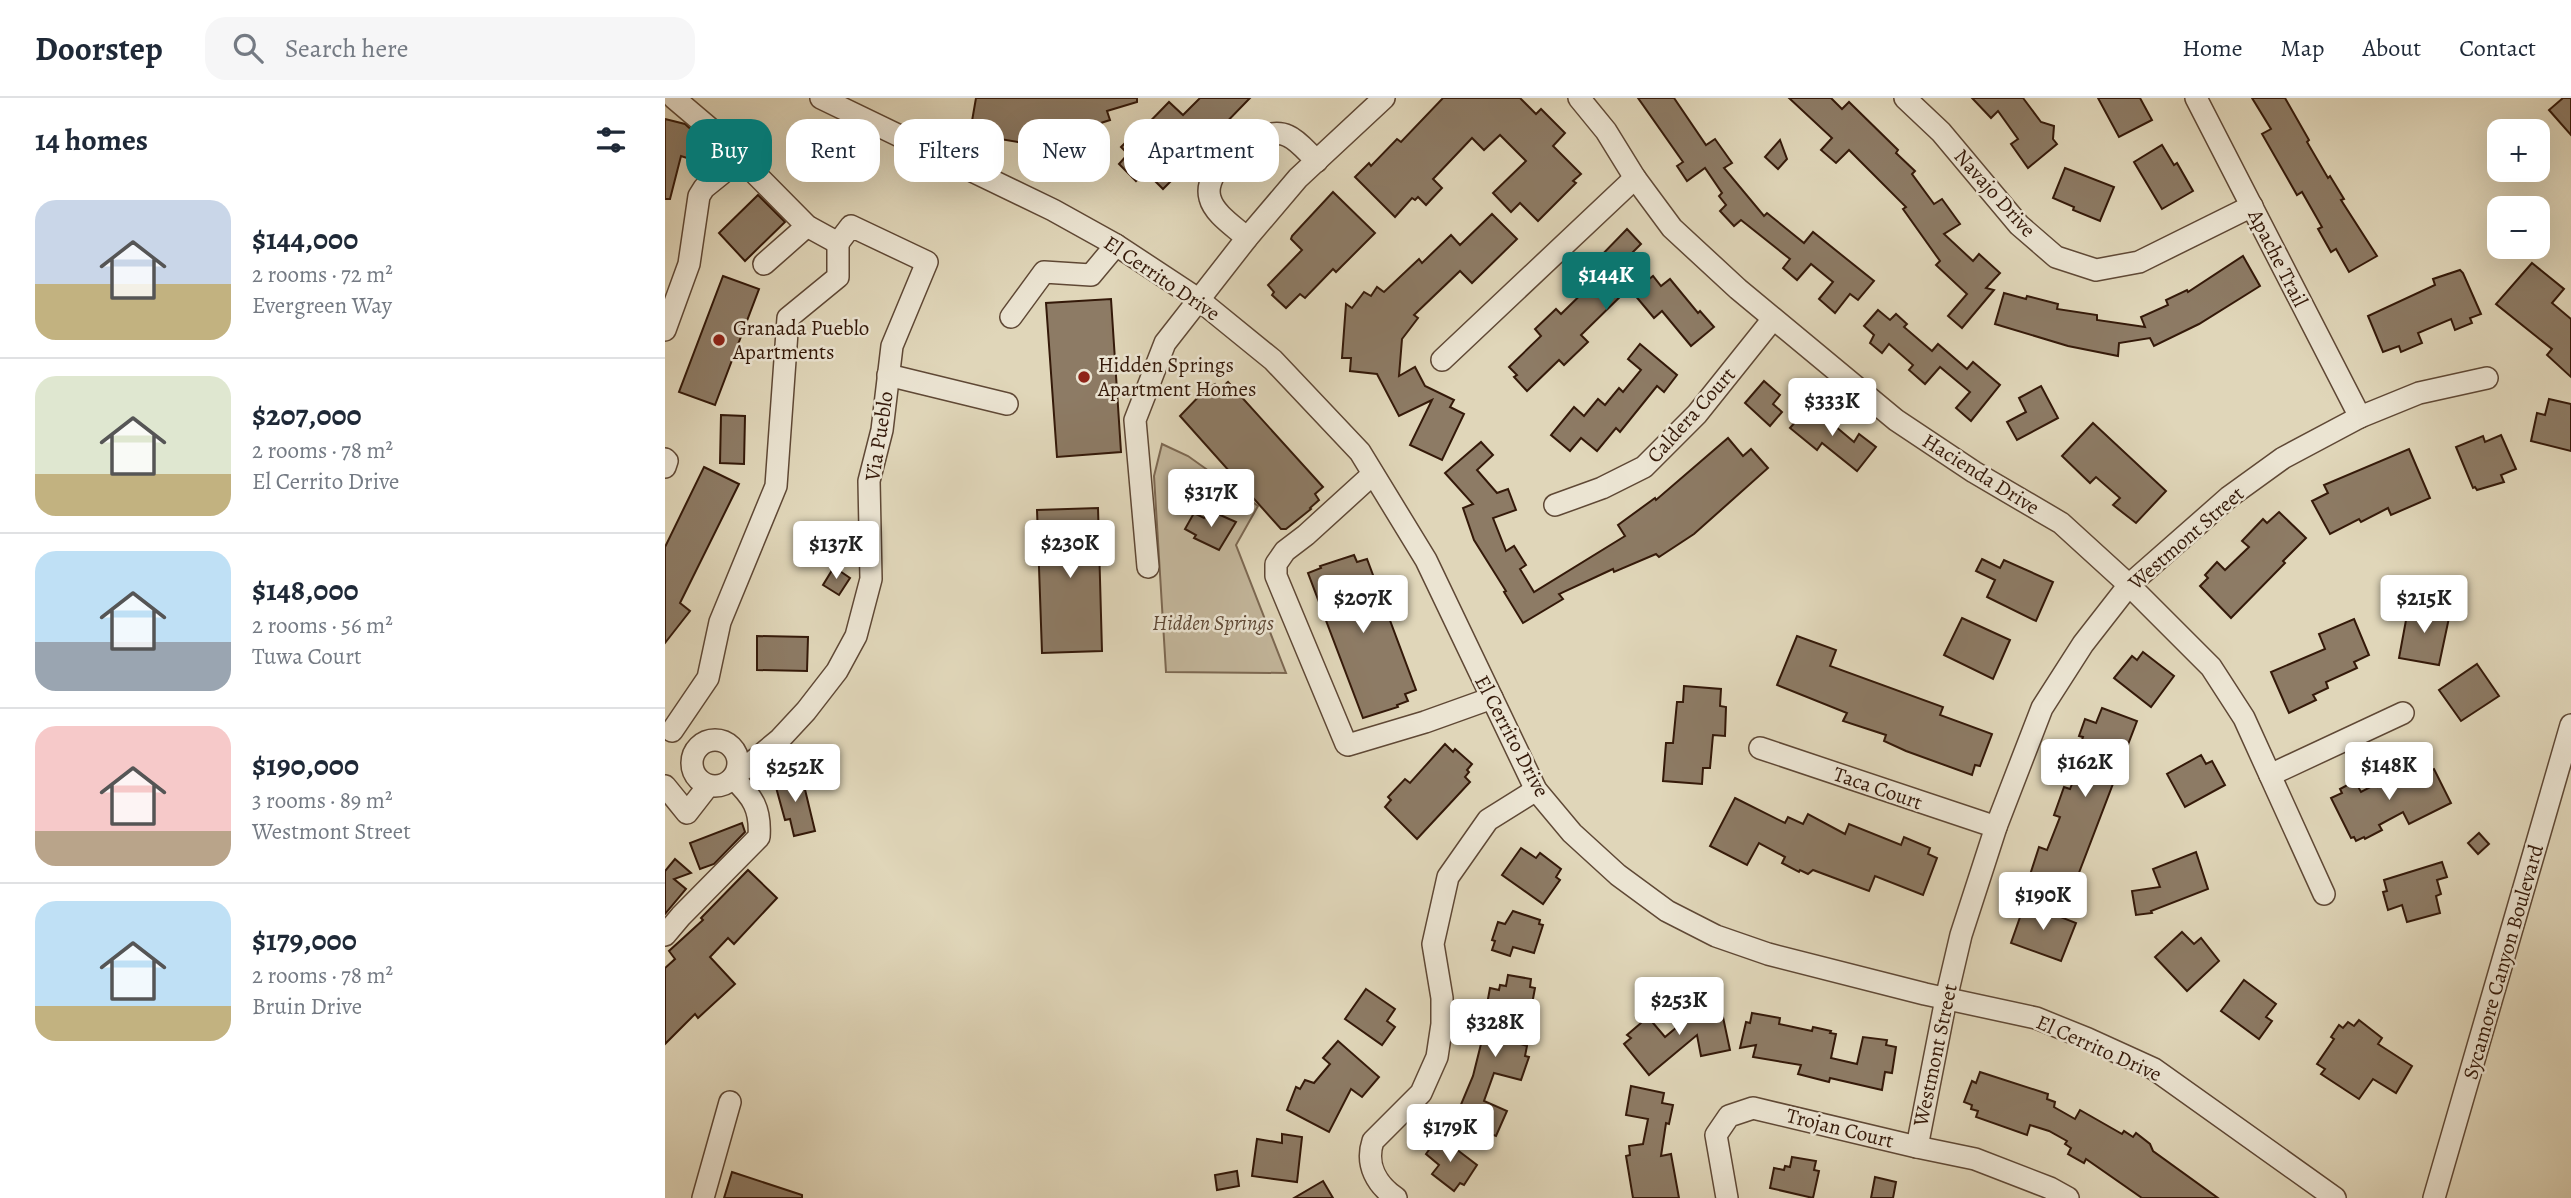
<!DOCTYPE html>
<meta charset="utf-8">
<style>
:root{--surface:#fff;--page:#f6f6f7;--text:#1f2937;--muted:#747a83;--line:#e0e1e3;--accent:#0f766e}
body{margin:0;font-family:Alegreya,serif;background:var(--page);color:var(--text);height:100vh;display:flex;flex-direction:column;font-size:26px;white-space:nowrap}
*{box-sizing:border-box;margin:0}
p{font-size:23px;color:var(--muted)}
.icon{flex:none;width:38px;height:38px;fill:none;stroke:currentColor;stroke-width:2;stroke-linecap:round;stroke-linejoin:round}
.map{position:relative;flex:1;overflow:hidden}
.details{display:flex;flex-direction:column;background:var(--surface);width:665px}
.details>*{flex:none}
.hud{position:absolute;left:21px;top:21px;width:665px;height:63px;display:flex;gap:14px}
.tools{position:absolute;left:1822px;top:21px;display:grid;gap:14px}
.tools a{display:grid;place-items:center;width:63px;height:63px;border-radius:14px;background:var(--surface);box-shadow:0 7px 28px #0002;font-size:35px}
.price{position:absolute;translate:-50% -60px;padding:0 16px;border-radius:7px;background:#fff;color:#222;font-size:23px;line-height:46px;filter:drop-shadow(0 2px 4px #0008)}
.price::after{content:'';position:absolute;left:50%;top:42px;width:21px;height:16px;margin-left:-10px;background:inherit;clip-path:polygon(0 0,100% 0,50% 100%)}
.price.on{background:var(--accent);color:#fff}
ul{padding:0;list-style:none}
li{display:flex;align-items:center;gap:21px;height:175px;padding:0 35px}
li+li{border-top:2px solid var(--line)}
li span{display:grid;place-items:center;flex:none;width:196px;height:140px;border-radius:21px;color:#555}
li>.icon{margin-inline-start:auto}
span .icon{width:84px;height:84px;fill:#fffc;stroke-width:1}
li b{font-size:30px}
h2{display:flex;justify-content:space-between;align-items:center;height:84px;padding:0 35px;font-size:30px}
.chip{padding:0 24px;border-radius:21px;background:var(--surface);box-shadow:0 7px 28px #0002;font-size:24px;line-height:63px}
.chip.on{background:var(--accent);color:#fff}
header{display:flex;align-items:center;gap:42px;box-sizing:border-box;height:98px;padding:0 35px;background:var(--surface);border-bottom:2px solid var(--line)}
header strong{font-size:33px}
nav{display:flex;gap:38px;margin-inline-start:auto;font-size:24px}
.search{width:490px;height:63px;background:var(--page);display:flex;align-items:center;gap:18px;box-sizing:border-box;padding:0 24px;border-radius:21px;color:var(--muted);font-size:26px}
main{display:flex;flex:1;min-height:0}
.map>svg:first-child{display:block}
</style>
<header>
<strong>Doorstep</strong>
<div class="search"><svg class="icon" aria-label="search" viewBox="0 0 24 24"><circle cx="10" cy="10" r="6"/><path d="M15 15l6 6"/></svg>Search here</div>
<nav><a>Home</a><a>Map</a><a>About</a><a>Contact</a></nav>
</header>
<main>
<section class="details">
<h2>14 homes<svg class="icon" aria-label="filters" viewBox="0 0 24 24"><path d="M4 7h16M4 17h16"/><circle cx="9" cy="7" r="2"/><circle cx="15" cy="17" r="2"/></svg></h2>
<ul>
<li><span style="background:linear-gradient(#c9d6e8 60%,#c2b280 0)"><svg class="icon" aria-label="home" viewBox="0 0 24 24"><path d="M3 11l9-7 9 7M6 9v11h12V9"/></svg></span><div><b>$144,000</b><p>2 rooms · 72 m²</p><p>Evergreen Way</p></div></li>
<li><span style="background:linear-gradient(#dfe7d0 70%,#c2b280 0)"><svg class="icon" aria-label="home" viewBox="0 0 24 24"><path d="M3 11l9-7 9 7M6 9v11h12V9"/></svg></span><div><b>$207,000</b><p>2 rooms · 78 m²</p><p>El Cerrito Drive</p></div></li>
<li><span style="background:linear-gradient(#bfe0f5 65%,#9aa5b1 0)"><svg class="icon" aria-label="home" viewBox="0 0 24 24"><path d="M3 11l9-7 9 7M6 9v11h12V9"/></svg></span><div><b>$148,000</b><p>2 rooms · 56 m²</p><p>Tuwa Court</p></div></li>
<li><span style="background:linear-gradient(#f6c9c9 75%,#b9a48a 0)"><svg class="icon" aria-label="home" viewBox="0 0 24 24"><path d="M3 11l9-7 9 7M6 9v11h12V9"/></svg></span><div><b>$190,000</b><p>3 rooms · 89 m²</p><p>Westmont Street</p></div></li>
<li><span style="background:linear-gradient(#bfe0f5 75%,#c2b280 0)"><svg class="icon" aria-label="home" viewBox="0 0 24 24"><path d="M3 11l9-7 9 7M6 9v11h12V9"/></svg></span><div><b>$179,000</b><p>2 rooms · 78 m²</p><p>Bruin Drive</p></div></li>
</ul>
</section>
<div class="map">
<svg width="1906" height="1100" viewBox="0 0 1906 1100">
<rect width="100%" height="100%" fill="#e0d6b9"/>
<filter id="stains"><feTurbulence type="fractalNoise" baseFrequency=".00286" numOctaves="4"/><feColorMatrix values="0 0 0 0 .2 0 0 0 0 .09 0 0 0 0 .02 0 0 0 .5 -.17"/></filter>
<radialGradient id="worn" r=".72"><stop offset=".6" stop-color="#630" stop-opacity="0"/><stop offset="1" stop-color="#630" stop-opacity=".3"/></radialGradient>
<!-- green -->
<path fill="#c3b69b" stroke="#7c6852" stroke-width="2" d="M497 346 523 358 593 408 571 447 621 575 501 574 489 378Z"/>
<!-- building -->
<g fill="#8d7b65" stroke="#341909" stroke-width="2">
<path d="M311 0H472V4L442 13 445 22 414 32 415 38 394 43 396 53 372 58 370 47 335 41 336 38 326 36V33L317 31 318 25 307 23Z"/>
<path d="M535 0H585L550 36 547 33 527 53 514 41 495 60 512 77 498 91 481 74 471 83 454 66 463 56 456 49 465 40H469L504 4 518 17Z"/>
<path d="M778 0H855L871 16 876 11 900 35 888 48 916 76 908 83 911 85 873 123 855 105 846 114 828 95 861 63 835 37 819 52 807 40 768 81 777 90 761 107 753 99 750 102 747 100 730 119 690 79 704 65 706 68 732 41 736 44Z"/>
<path d="M973 0H1009L1041 47 1050 41 1067 65 1059 70 1099 118 1102 115 1139 145 1148 134 1209 183 1193 202 1185 196 1170 215 1154 201 1168 184 1146 166 1132 182 1118 170 1125 161 1076 122 1069 128 1055 113 1061 107 1054 98 1057 95 1040 70 1022 83 1012 68 1018 64Z"/>
<path d="M1124 0H1166L1177 11 1184 4 1233 52 1231 55 1250 73 1247 76 1269 106 1277 101 1295 126 1279 136 1308 163 1314 156 1335 175 1321 190 1329 192 1297 230 1283 218 1302 196 1271 167 1275 163 1238 111 1241 109 1184 52 1171 65 1156 52 1167 40Z"/>
<path d="M1307 0H1358L1376 24 1389 28 1388 41 1392 46 1363 70 1346 46 1353 41 1333 13 1326 20Z"/>
<path d="M1433 0H1475L1487 22 1454 39Z"/>
<path d="M1587 0H1620L1644 42 1642 44 1663 80 1665 78 1679 101 1676 102 1712 158 1684 174 1671 151 1666 154 1653 131 1657 129 1637 94 1632 97 1597 36 1606 31Z"/>
<path d="M1898 0H1906V37L1884 12Z"/>
<path d="M0 21 20 26 32 37 25 61 16 58 5 101H0Z"/>
<path d="M1115 42 1122 61 1113 71 1100 59Z"/>
<path d="M1497 47 1509 67 1512 65 1528 93 1497 111 1469 64Z"/>
<path d="M1400 70 1449 89 1435 123 1408 112 1409 109 1388 100Z"/>
<path d="M668 94 710 135 671 174 668 171 640 200 635 196 621 210 607 197 609 194 603 187 637 152 626 141 627 138Z"/>
<path d="M93 97 120 124 80 163 54 135Z"/>
<path d="M827 116 852 141 807 185 795 173 749 217 753 220 737 241 734 278 750 269 760 288 789 302 785 309 799 316 777 362 745 347 767 302 734 318 712 276 685 273 686 260H677L681 206 687 210 699 194 706 198 712 189 719 194 754 161 757 165 786 137 795 147Z"/>
<path d="M962 131 976 146 962 160 983 182 988 178 996 188 1005 181 1033 215 1035 213 1049 229 1026 248 997 213 989 220 964 190 916 237 923 244 899 267 894 262 862 293 849 279 852 277 844 269 876 238 870 231 891 211 896 216 939 174 930 164Z"/>
<path d="M1578 158 1595 188 1534 226 1489 248 1485 240 1454 245 1453 258 1403 248 1330 226 1339 195 1361 201 1362 198 1393 206 1392 211 1432 217V222L1480 229 1476 219 1503 207 1501 202 1522 192 1523 194Z"/>
<path d="M1867 165 1899 191 1887 205 1906 221V279L1882 257 1887 251 1831 206Z"/>
<path d="M1795 172 1798 175 1816 216 1805 220 1807 225 1790 232 1786 221 1753 235 1757 245 1736 254 1734 248 1718 254 1703 218 1770 187 1768 181Z"/>
<path d="M58 178 94 191 50 307 14 294Z"/>
<path d="M446 201 456 354 392 359 381 205Z"/>
<path d="M1213 212 1225 222 1231 216 1242 226 1239 229 1267 253 1273 246 1302 271 1308 264 1335 287 1306 323 1291 310 1305 294 1275 269 1260 286 1244 272 1248 267 1224 246 1217 255 1205 245 1209 237 1199 228Z"/>
<path d="M975 246 1012 277 999 294 992 288 955 334 951 330 932 353 916 340 905 353 886 337 909 309 919 318 933 301 940 307 954 290 958 294 976 272 963 261Z"/>
<path d="M1099 283 1115 297 1108 306 1117 314 1105 328 1080 305Z"/>
<path d="M563 284 658 389 650 396 654 402 645 410 646 411 621 431H616L515 318 540 292 550 286 555 291Z"/>
<path d="M1376 288 1393 320 1352 342 1342 324 1361 314 1354 300Z"/>
<path d="M1884 301 1906 306V353L1866 343 1872 315 1880 317Z"/>
<path d="M1145 307 1189 344 1194 336 1211 349 1192 373 1157 345 1152 352 1125 330Z"/>
<path d="M56 317 80 318 79 366 55 365Z"/>
<path d="M1428 325 1501 393 1471 425 1448 407 1455 400 1431 379 1425 385 1397 358Z"/>
<path d="M1836 337 1851 371 1836 377 1839 384 1812 392 1810 389 1808 390 1791 349 1818 338 1820 344Z"/>
<path d="M1063 340 1078 358 1086 351 1103 370 1029 436 994 459 991 456 949 474 948 471 894 496 898 501 858 525 839 494 841 493 809 442 798 410 808 406 780 375 816 344 828 357 812 372 832 395 843 391 851 412 828 420 841 453 849 448 861 467 855 471 869 494 960 438 953 427 990 400 991 402Z"/>
<path d="M1744 351 1765 400 1726 417 1723 410 1696 424 1694 421 1665 436 1647 403 1663 395 1659 387Z"/>
<path d="M39 369 74 386 15 505 25 513 0 545V449Z"/>
<path d="M433 410 437 553 377 555 372 412Z"/>
<path d="M544 412 571 424 554 452 529 440 531 437 520 431 529 415 539 420Z"/>
<path d="M1614 414 1641 440 1618 463 1620 465 1566 520 1535 488 1543 480 1540 477 1552 464 1560 472 1584 449 1577 443 1598 421 1602 425Z"/>
<path d="M689 457 692 464 702 461 751 592 740 596 743 603 732 607 733 609 698 620 643 475 656 470 655 468Z"/>
<path d="M1317 461 1335 470 1339 462 1388 484 1371 523 1322 499 1330 482 1311 473Z"/>
<path d="M169 469 185 480 174 497 158 487Z"/>
<path d="M1744 506 1785 515 1774 567 1734 560Z"/>
<path d="M1297 520 1345 542 1328 581 1279 557Z"/>
<path d="M1689 521 1704 557 1689 564 1692 570 1661 584 1663 590 1648 597 1651 602 1624 615 1606 574 1660 551 1654 536Z"/>
<path d="M92 538 143 539 142 573 92 572Z"/>
<path d="M1132 538 1171 552 1165 568 1278 609 1275 617 1327 636 1315 668 1310 667 1307 677 1241 653 1219 643 1221 637 1178 623 1182 615 1112 587Z"/>
<path d="M1478 554 1509 578 1486 609 1449 580 1467 558 1472 562Z"/>
<path d="M1812 566 1834 598 1796 623 1774 592Z"/>
<path d="M1019 588 1056 591 1055 608 1061 609 1060 638 1048 637 1045 670H1038L1037 686 998 683 1001 645H1008L1012 604H1018Z"/>
<path d="M1437 610 1472 623 1407 793 1365 777 1374 749 1382 752 1395 719 1389 717 1399 689 1405 691 1420 653 1414 650 1418 639 1414 638 1420 621 1431 625Z"/>
<path d="M780 646 788 654 790 651 807 666 802 672 804 674 800 679 805 684 752 741 720 709 726 702 723 699 740 681 745 685Z"/>
<path d="M1536 657 1541 666 1547 663 1560 687 1520 709 1502 676Z"/>
<path d="M1750 671 1754 679 1769 671 1786 705 1744 726 1738 714 1714 727 1717 732 1700 741 1699 739 1691 743 1689 739 1686 740 1666 700 1677 695 1675 691 1690 683 1696 694 1711 686 1713 689Z"/>
<path d="M136 675 150 733 129 738 125 721 120 722 109 682Z"/>
<path d="M1070 700 1120 725 1123 719 1138 726 1143 716 1180 736 1184 726 1236 747 1239 739 1265 750 1263 756 1272 760 1258 797 1210 778 1204 793 1148 772 1143 776 1135 772 1134 774 1117 765 1120 759 1094 745 1082 767 1045 748Z"/>
<path d="M77 725 80 734 49 766 35 771 25 745Z"/>
<path d="M1814 735 1824 746 1813 756 1803 745Z"/>
<path d="M856 750 871 760 875 755 896 771 891 779 895 782 878 806 837 777Z"/>
<path d="M1531 754 1543 791 1486 813 1487 815 1471 817 1467 793 1495 789 1488 771Z"/>
<path d="M10 761 26 775 9 781 21 791 0 816V773Z"/>
<path d="M1777 764 1782 779 1772 782 1776 796 1771 798 1775 815 1742 824 1737 807 1723 812 1718 794 1722 793 1719 782Z"/>
<path d="M83 772 112 800 69 846 63 840 45 859 70 886 33 920 30 916 0 946V870L10 861 4 853 38 822 36 820Z"/>
<path d="M1360 805 1411 825 1396 863 1346 845Z"/>
<path d="M848 813 875 822 874 826 878 827 869 855 848 849 845 858 827 852 830 843 827 842 833 824 840 826Z"/>
<path d="M1517 834 1529 846 1536 840 1554 863 1522 893 1490 859Z"/>
<path d="M843 877 866 881 865 889 870 890 865 917 840 913 836 940 862 948 860 958 864 959 856 982 829 975 819 1003 842 1013 831 1038 826 1036 822 1044 787 1028 808 978 823 918 820 917 825 890 834 892 835 887 841 888Z"/>
<path d="M1579 882 1611 906 1601 919 1607 923 1594 941 1556 913Z"/>
<path d="M701 891 730 911 722 923 730 929 717 947 680 921Z"/>
<path d="M1048 905H1055L1065 952 1036 958 1032 937 984 977 959 946 966 940 962 937 983 919 1000 939 1018 924H1023L1021 915 1031 913 1030 909Z"/>
<path d="M1087 915 1115 920 1114 926 1147 933 1148 929 1166 933 1165 935 1171 936 1166 960 1192 966 1198 939 1222 942 1221 947 1231 949 1227 975 1220 974 1217 992 1165 980 1164 984 1133 976 1136 967 1088 959 1091 947 1075 950 1081 924 1085 925Z"/>
<path d="M1694 922 1717 940 1713 946 1747 968 1731 995 1708 981 1694 1001 1656 976 1660 971 1652 966 1669 941 1666 939 1674 927 1678 930 1683 924 1689 928Z"/>
<path d="M673 943 714 979 697 999 686 991 664 1034 622 1012 631 989 635 991 640 982 649 985 665 966 658 960Z"/>
<path d="M1315 974 1383 996 1382 1001 1390 1004 1389 1009 1410 1021 1415 1012 1457 1036 1459 1033 1468 1039 1471 1035 1485 1046 1488 1053 1553 1100H1477L1421 1061 1419 1065 1403 1056 1406 1050 1400 1046 1402 1043 1384 1033 1365 1027 1362 1037 1311 1019 1313 1013 1306 1011 1307 1007 1299 1004 1307 983 1311 985Z"/>
<path d="M966 988 999 995 997 1005 1008 1007 1004 1026 1001 1025 996 1058 1006 1056 1014 1100H968L961 1058 965 1057 964 1048 978 1046 983 1021 961 1017Z"/>
<path d="M617 1036 637 1039 632 1084 587 1078 592 1041 617 1045Z"/>
<path d="M774 1038 812 1067 799 1087 795 1085 789 1093 767 1076 774 1067 761 1056Z"/>
<path d="M1127 1059 1151 1063 1149 1072 1154 1073 1148 1100 1105 1090 1109 1070 1119 1072 1120 1068 1125 1069Z"/>
<path d="M572 1073 574 1088 552 1092 550 1077Z"/>
<path d="M67 1074 137 1097V1100H59Z"/>
<path d="M1210 1079 1231 1084 1228 1100H1206Z"/>
<path d="M658 1083 668 1100H629Z"/>
</g>
<g fill="none" stroke-linecap="round" stroke-linejoin="round">
<defs>
<g id="minor">
<path d="M9 0 49 34 142 128 173 145"/>
<path d="M156 0 388 112 451 147 533 201 608 262 695 354 761 462 871 692 907 735 953 777 1002 813 1051 838 1103 856 1260 896 1371 920 1423 941 1489 971 1670 1100"/>
<path d="M914 0 941 33 970 80 1007 130 1073 191 1231 322 1309 374 1396 425 1464 487 1546 569 1579 620 1659 796"/>
<path d="M1240 0 1276 34 1354 127 1391 159 1431 172 1474 164 1587 108"/>
<path d="M1531 0 1695 319"/>
<path d="M582 140C570 129 549 116 545 100 536 69 596 25 623 38 633 42 644 56 652 63"/>
<path d="M99 166 142 128"/>
<path d="M346 219 379 174 426 177 451 147"/>
<path d="M0 232 24 166 34 98 39 90 75 61"/>
<path d="M777 262 970 80"/>
<path d="M223 277 342 306"/>
<path d="M0 361 2 363 0 369"/>
<path d="M708 376 641 437 620 453 611 466V478L681 646 683 647 760 624 827 600"/>
<path d="M890 407 937 390 979 369 1032 316 1108 221"/>
<path d="M483 469 470 322 500 245 582 140 633 80 719 0"/>
<path d="M7 633 43 580 55 524 111 388 123 220 173 179V145"/>
<circle cx="50" cy="665" r="23"/>
<path d="M1095 650 1331 729"/>
<path d="M1605 677 1738 615"/>
<path d="M0 688 22 715 43 688"/>
<path d="M0 837 16 818 94 739C96 711 88 699 68 680L115 641 141 613 172 573 191 538 206 481 204 383 217 332 227 248 262 164 186 128 173 145"/>
<path d="M1252 1049 1281 901 1296 837 1331 729 1377 610 1418 546 1464 487 1564 399 1618 360 1695 319 1754 295 1822 280"/>
<path d="M38 1100 65 1004"/>
<path d="M731 1100C712 1087 700 1067 708 1043L756 995 772 959 777 926V900L768 846 783 779 823 722 871 692"/>
<path d="M1062 1100 1051 1037 1064 1018 1088 1010 1252 1049 1310 1061 1385 1090 1403 1100"/>
<path d="M1769 1100 1906 627"/>
</g>
</defs>
<!-- minor casing -->
<use href="#minor" stroke="#5f4835" stroke-width="24"/>
<!-- minor -->
<use href="#minor" stroke="#ebe4d2" stroke-width="21"/>
</g>
<!-- markers -->
<g fill="#8f2418" stroke="#ebe4d2" stroke-width="2.5">
<circle cx="54" cy="242" r="7"/>
<circle cx="419" cy="279" r="7"/>
</g>
<g text-anchor="middle" dominant-baseline="central" stroke-width="5" stroke-linejoin="round" paint-order="stroke">
<!-- street labels -->
<g font-size="21" fill="#341909" stroke="#ebe4d2">
<text transform="translate(1330 95) rotate(48)">Navajo Drive</text>
<text transform="translate(1613 160) rotate(63)">Apache Trail</text>
<text transform="translate(497 180) rotate(34)">El Cerrito Drive</text>
<text transform="translate(1026 317) rotate(-48)">Caldera Court</text>
<text transform="translate(214 338) rotate(-81)">Via Pueblo</text>
<text transform="translate(1316 376) rotate(32)">Hacienda Drive</text>
<text transform="translate(1521 440) rotate(-41)">Westmont Street</text>
<text transform="translate(847 638) rotate(62)">El Cerrito Drive</text>
<text transform="translate(1213 690) rotate(19)">Taca Court</text>
<text transform="translate(1838 864) rotate(-74)">Sycamore Canyon Boulevard</text>
<text transform="translate(1434 950) rotate(24)">El Cerrito Drive</text>
<text transform="translate(1270 957) rotate(-78)">Westmont Street</text>
<text transform="translate(1175 1030) rotate(14)">Trojan Court</text>
</g>
<!-- poi labels -->
<g font-size="21" fill="#341909" stroke="#ebe4d2" text-anchor="start">
<text x="68" y="230">Granada Pueblo<tspan x="68" dy="24">Apartments</tspan></text>
<text x="433" y="267">Hidden Springs<tspan x="433" dy="24">Apartment Homes</tspan></text>
</g>
<!-- park labels -->
<g font-size="21" font-style="italic" fill="#5f4835" stroke="#ebe4d2">
<text x="548" y="525">Hidden Springs</text>
</g>
</g>
<rect width="100%" height="100%" filter="url(#stains)"/>
<rect width="100%" height="100%" fill="url(#worn)"/>
</svg>
<div class="tools">
<a>+</a>
<a>−</a>
</div>
<b class="price on" style="left:941px;top:214px">$144K</b>
<b class="price" style="left:1167px;top:340px">$333K</b>
<b class="price" style="left:546px;top:431px">$317K</b>
<b class="price" style="left:405px;top:482px">$230K</b>
<b class="price" style="left:171px;top:483px">$137K</b>
<b class="price" style="left:698px;top:537px">$207K</b>
<b class="price" style="left:1759px;top:537px">$215K</b>
<b class="price" style="left:1420px;top:701px">$162K</b>
<b class="price" style="left:1724px;top:704px">$148K</b>
<b class="price" style="left:130px;top:706px">$252K</b>
<b class="price" style="left:1378px;top:834px">$190K</b>
<b class="price" style="left:1014px;top:939px">$253K</b>
<b class="price" style="left:830px;top:961px">$328K</b>
<b class="price" style="left:785px;top:1066px">$179K</b>
<div class="hud">
<a class="chip on">Buy</a>
<a class="chip">Rent</a>
<a class="chip">Filters</a>
<a class="chip">New</a>
<a class="chip">Apartment</a>
</div>
</div>
</main>
